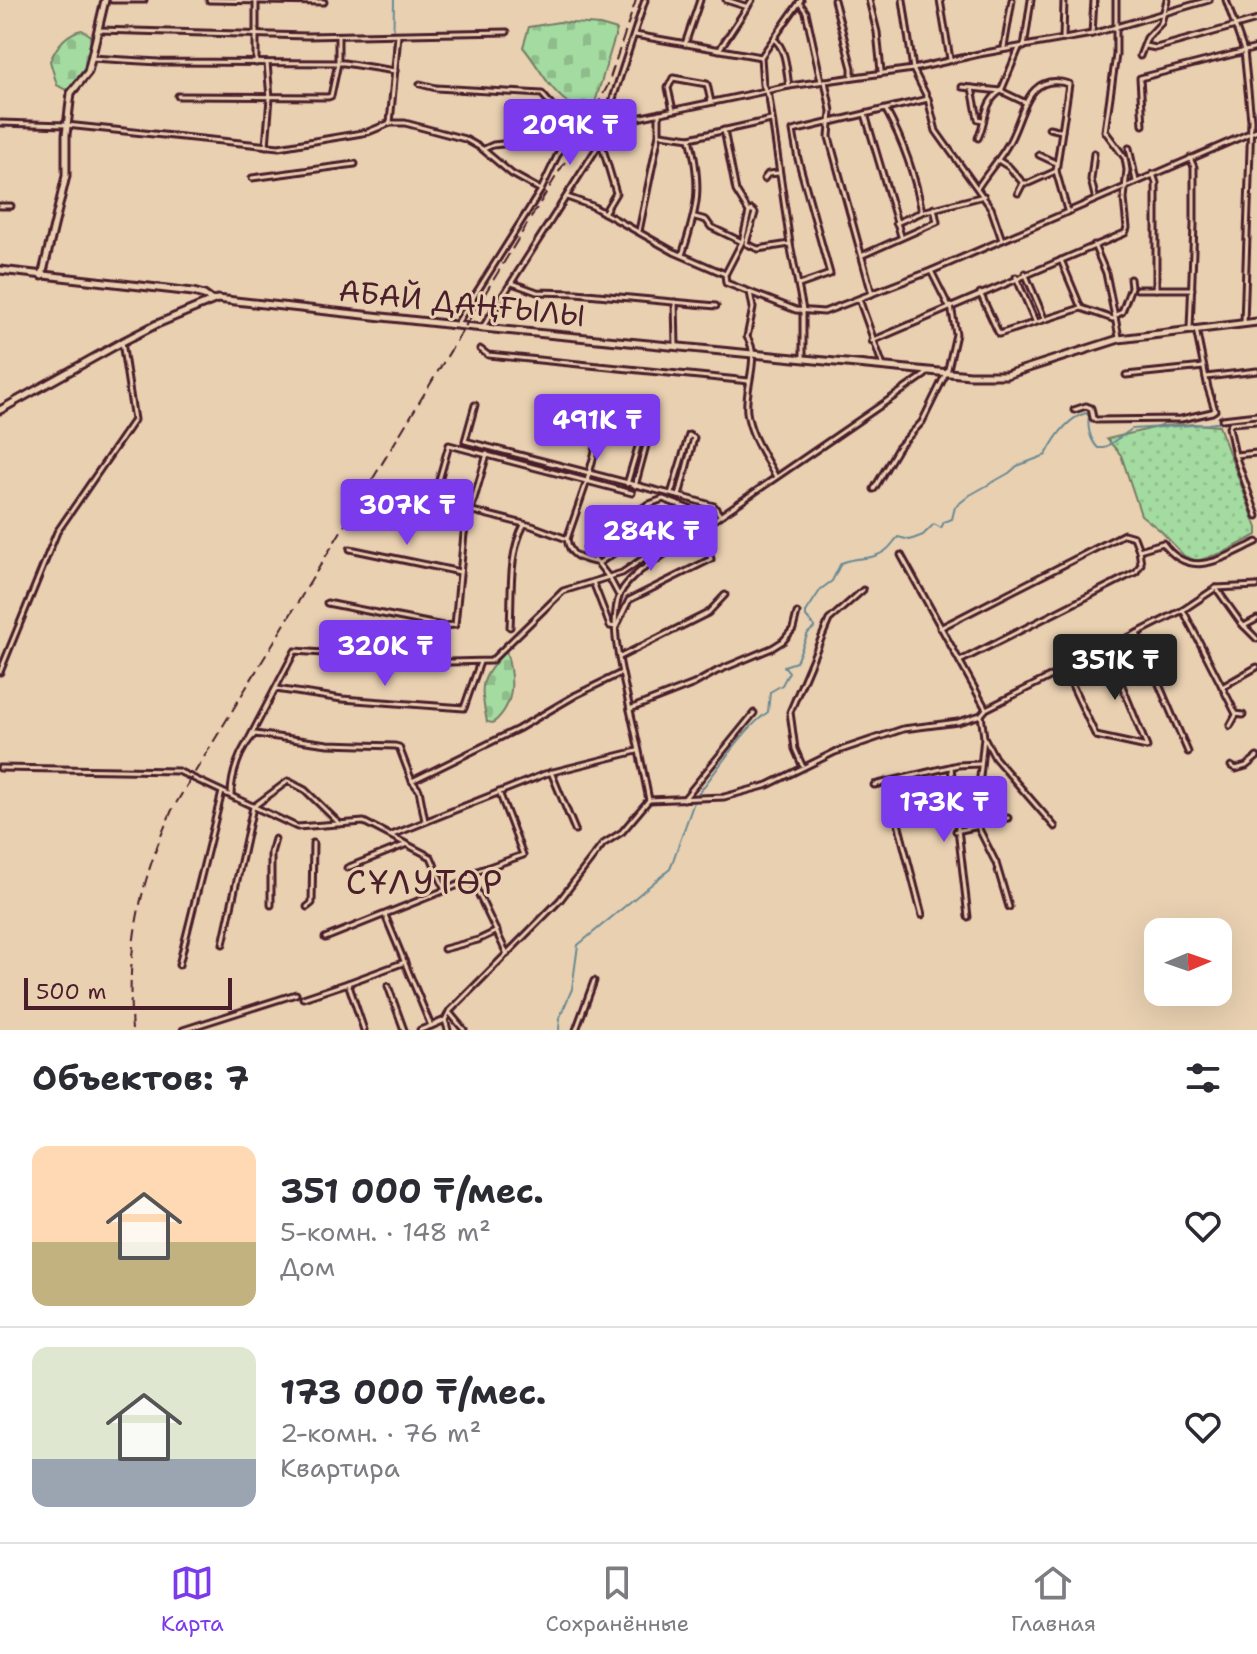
<!DOCTYPE html>
<html lang="ru">
<meta charset="utf-8">
<style>
:root{--surface:#fff;--page:#f2f2f3;--text:#2b2b33;--muted:#7c7c81;--line:#e1e1e2;--accent:#7c3aed}
body{margin:0;font-family:"Shantell Sans",sans-serif;background:var(--page);color:var(--text);height:100vh;display:flex;flex-direction:column;font-size:30px;white-space:nowrap}
*{box-sizing:border-box;margin:0}
p{font-size:26px;color:var(--muted)}
.icon{flex:none;width:44px;height:44px;fill:none;stroke:currentColor;stroke-width:2;stroke-linecap:round;stroke-linejoin:round}
.map{position:relative;height:1030px;overflow:hidden}
.sheet{display:flex;flex-direction:column;background:var(--surface);flex:1}
.sheet>*{flex:none}
.needle{width:52px;rotate:88deg}
.tools{position:absolute;left:1144px;top:918px;display:grid;gap:16px}
.tools a{display:grid;place-items:center;width:88px;height:88px;border-radius:16px;background:var(--surface);box-shadow:0 8px 32px #0002;font-size:40px}
.scale{position:absolute;left:24px;bottom:20px;width:208px;box-sizing:border-box;padding-left:8px;border:4px solid #4a1f2b;border-top:0;font-size:22px;line-height:28px;white-space:nowrap;color:#4a1f2b;-webkit-text-stroke:6px #e9d0b1;paint-order:stroke}
.price{position:absolute;translate:-50% -68px;padding:0 18px;border-radius:8px;background:var(--accent);color:#fff;font-size:26px;line-height:52px;filter:drop-shadow(0 2px 4px #0008)}
.price::after{content:'';position:absolute;left:50%;top:48px;width:24px;height:18px;margin-left:-12px;background:inherit;clip-path:polygon(0 0,100% 0,50% 100%)}
.price.selected{background:#222;color:#fff}
ul{padding:0;list-style:none}
li{display:flex;align-items:center;gap:24px;height:200px;padding:0 32px}
li+li{border-top:2px solid var(--line)}
li span{display:grid;place-items:center;flex:none;width:224px;height:160px;border-radius:16px;color:#555}
li>.icon{margin-inline-start:auto}
span .icon{width:96px;height:96px;fill:#fffc;stroke-width:1}
li b{font-size:34px}
h2{display:flex;justify-content:space-between;align-items:center;height:96px;padding:0 32px;font-size:34px}
.tabs{display:flex;justify-content:space-around;align-items:center;height:112px;border-top:2px solid var(--line);background:var(--surface);font-size:22px;color:var(--muted)}
.tabs a{display:grid;justify-items:center;gap:4px}
.tabs .selected{color:var(--accent)}
.map>svg:first-child{display:block}
</style>
<div class="map">
<svg width="1257" height="1030" viewBox="0 0 1257 1030">
<defs>
<pattern id="grass-dots" width="8" height="8" patternUnits="userSpaceOnUse" patternTransform="scale(2)"><rect width="8" height="8" fill="#a3dba0"/><path d="M2 2h.1M6 6h.1" fill="none" stroke="#8ebc8a" stroke-width="1.8" stroke-linecap="round"/></pattern>
<pattern id="cemetery-stones" width="16" height="16" patternUnits="userSpaceOnUse" patternTransform="scale(2)"><rect width="16" height="16" fill="#a3dba0"/><path d="M2 7V4a2 2 0 0 1 4 0v3zM10 15v-3a2 2 0 0 1 4 0v3z" fill="#8ebc8a"/></pattern>
</defs>
<rect width="100%" height="100%" fill="#e9d0b1"/>
<filter id="ink" filterUnits="userSpaceOnUse"><feTurbulence type="fractalNoise" baseFrequency=".0125" numOctaves="2"/><feDisplacementMap in="SourceGraphic" scale="16" xChannelSelector="R" yChannelSelector="G"/><feConvolveMatrix kernelMatrix="1 2 1 2 8 2 1 2 1" color-interpolation-filters="sRGB"/></filter>
<g filter="url(#ink)">
<!-- grass -->
<path fill="url(#grass-dots)" stroke="#767d66" stroke-width="2" d="M1194 424 1219 426 1257 528V535L1225 552 1197 561 1184 556 1161 531 1141 515 1121 455 1107 439 1162 426Z"/>
<!-- cemetery -->
<g fill="url(#cemetery-stones)" stroke="#767d66" stroke-width="2">
<path d="M559 22 600 25 617 30 593 109C587 108 578 109 573 106 550 93 539 66 523 47L529 27Z"/>
<path d="M82 30 90 35C93 55 84 80 66 90L57 85 50 61C56 47 66 33 82 30Z"/>
<path d="M506 650C513 677 517 703 493 723L487 722C479 681 480 681 506 650Z"/>
</g>
<g fill="none" stroke-linecap="round" stroke-linejoin="round">
<!-- stream -->
<g stroke="#6a8a93" stroke-width="2">
<path d="M393 61 394 0"/>
<path d="M697 795C717 771 743 729 768 712L770 692 782 685 789 672 784 666 796 662 808 633 815 627 806 617V612L821 589 832 581 841 563C856 556 871 561 885 551 891 547 893 542 898 537L910 540 923 535 934 524 941 528 944 522 952 519 955 507 970 495 1009 473 1017 466 1046 455C1054 439 1067 418 1086 413L1089 416C1087 427 1090 440 1098 448H1104L1132 429 1208 424 1257 417"/>
<path d="M559 1030 560 1017 572 989 578 945 670 869 694 802"/>
</g>
<defs>
<g id="street">
<path d="M112 0H144"/>
<path d="M209 0 324 2"/>
<path d="M726 0 748 7"/>
<path d="M801 0 761 57 763 85 769 97 790 244 803 310V359"/>
<path d="M834 0 852 68V77"/>
<path d="M869 0 877 32 881 71"/>
<path d="M903 0 913 69 928 99 936 131 991 208 1002 240"/>
<path d="M940 0 950 59"/>
<path d="M1226 0 1244 51 1251 120 1244 323"/>
<path d="M799 2 806 12 821 81"/>
<path d="M99 30 307 36 507 32"/>
<path d="M1092 34 1094 0"/>
<path d="M635 35 761 57"/>
<path d="M774 39C787 50 786 70 789 86"/>
<path d="M1063 39 1064 0"/>
<path d="M685 44 700 0"/>
<path d="M1145 46 1156 48 1257 20"/>
<path d="M1004 47 1012 0"/>
<path d="M1024 47 1031 0"/>
<path d="M719 50 752 0"/>
<path d="M1140 56 1147 38 1161 23 1167 0"/>
<path d="M91 58 159 62 344 63 395 71"/>
<path d="M256 63V0"/>
<path d="M825 81 831 111 829 137 872 294"/>
<path d="M420 84 436 88 542 94 567 123 568 133 541 190"/>
<path d="M962 87 1001 91 1024 102"/>
<path d="M972 88 978 119 982 120"/>
<path d="M178 96 328 97 331 96 338 63V36"/>
<path d="M673 110 668 88 673 78 707 84 711 102"/>
<path d="M886 110C904 143 915 175 922 212"/>
<path d="M865 114 901 236"/>
<path d="M0 123 66 125 279 147 368 132 390 123H405L465 139 481 148 512 174 541 190 456 325"/>
<path d="M390 123 398 35"/>
<path d="M604 125 789 86 913 69 979 54 1092 34 1209 0"/>
<path d="M1143 125 1140 78 1257 48"/>
<path d="M1049 128 1062 131"/>
<path d="M724 130 736 191 749 212"/>
<path d="M661 134 690 138 771 120"/>
<path d="M978 138C986 122 983 102 1001 91L1019 48"/>
<path d="M600 139 616 193 604 213"/>
<path d="M266 146 270 98 267 63"/>
<path d="M1129 148 1136 181"/>
<path d="M484 149 493 145 567 137"/>
<path d="M1094 153 1091 180 1095 196"/>
<path d="M1039 155 1056 163"/>
<path d="M998 160 1009 167 1023 183"/>
<path d="M1153 174 1156 183V289"/>
<path d="M252 178 355 164"/>
<path d="M764 179 768 174 779 173"/>
<path d="M978 187C987 173 999 160 1007 146 1024 120 1024 70 1069 84L1056 171 1067 210"/>
<path d="M1018 193 1023 183H1029L1056 171"/>
<path d="M567 197 592 206 674 252 725 274 726 283 796 310 824 312 931 271 1257 130"/>
<path d="M0 206H11"/>
<path d="M695 217 706 220 711 227 740 241"/>
<path d="M896 223 922 212 984 196"/>
<path d="M639 231 659 134V113"/>
<path d="M747 244 758 249 790 244"/>
<path d="M1094 245 1106 273 1119 337"/>
<path d="M682 255C698 207 702 188 690 138"/>
<path d="M863 255 937 222 934 208"/>
<path d="M1061 260 1081 308"/>
<path d="M931 271 949 307"/>
<path d="M726 273 742 242 749 212 752 210 755 213 746 243"/>
<path d="M1025 273 1044 318"/>
<path d="M1016 277 1035 321"/>
<path d="M512 283 537 292 576 293 716 306"/>
<path d="M799 285 830 274 798 159 793 131 928 99"/>
<path d="M1137 289H1192"/>
<path d="M750 292 753 308 747 337C761 357 744 388 747 412 750 435 765 457 776 477"/>
<path d="M980 293 999 334 1081 308 1113 319"/>
<path d="M859 299 883 366"/>
<path d="M675 302 676 346"/>
<path d="M1115 316 1122 312 1131 287 1130 279"/>
<path d="M483 327 597 148 645 0"/>
<path d="M1190 329 1194 225V167L1190 158"/>
<path d="M872 341 1125 233 1127 228 1124 199 1127 170 1125 158 1105 131 1116 55V0"/>
<path d="M480 349 488 355 749 381"/>
<path d="M1126 375 1204 367"/>
<path d="M1206 377 1257 371"/>
<path d="M475 405 465 441 690 499 714 506 720 515"/>
<path d="M1074 410 1086 406 1091 408 1093 418 1096 420 1181 419 1212 412 1215 410 1208 388 1196 329"/>
<path d="M1222 419 1257 415"/>
<path d="M1257 421 1231 423 1229 427 1235 455 1257 516"/>
<path d="M1235 455 1257 453"/>
<path d="M627 484 645 423 651 427 635 486"/>
<path d="M874 489 898 448 922 422 948 369 956 334 951 306"/>
<path d="M389 490 532 526 567 539"/>
<path d="M671 494 689 435 694 438 679 496"/>
<path d="M433 501 449 445 632 493"/>
<path d="M567 539 587 481 608 403"/>
<path d="M567 539C570 558 582 559 599 563L657 524"/>
<path d="M350 549 460 572"/>
<path d="M901 555 986 709"/>
<path d="M593 582 610 626 616 627 629 600 711 559 701 529"/>
<path d="M1216 588 1241 623 1257 639"/>
<path d="M618 594 610 579 586 548 647 505 663 499 695 511 705 526"/>
<path d="M327 603 443 626 455 625 464 534 487 454"/>
<path d="M1183 610 1236 714 1243 715"/>
<path d="M1244 626 1257 619"/>
<path d="M510 627C512 594 508 555 524 525"/>
<path d="M940 628 1124 534 1134 537 1139 550 1163 543C1190 581 1223 558 1257 542"/>
<path d="M1137 633 1188 752"/>
<path d="M620 657 708 613 725 595"/>
<path d="M960 661 1136 572 1141 564 1139 550"/>
<path d="M1065 670 1096 736 1147 747 1107 649"/>
<path d="M0 672 57 532 134 420 122 342"/>
<path d="M1222 687 1257 667"/>
<path d="M276 689 342 699 464 708 480 662"/>
<path d="M630 709 694 684 717 671 772 648 783 641 793 629 797 613"/>
<path d="M981 715 984 737 978 797 979 829 996 863 1009 907"/>
<path d="M1230 726 1236 715"/>
<path d="M984 737 995 758 1055 827"/>
<path d="M249 739 295 651 449 662 491 661 563 591 622 573 701 519"/>
<path d="M802 765 795 749 790 712 829 620 863 590"/>
<path d="M1231 766 1236 769 1246 766 1257 757"/>
<path d="M951 767 968 917"/>
<path d="M0 768 178 771 297 827 364 822 431 857 445 890"/>
<path d="M551 772 575 830"/>
<path d="M412 781 419 790 425 821"/>
<path d="M887 781 922 915"/>
<path d="M874 785 958 765 979 764"/>
<path d="M499 792 523 855 469 874 507 954"/>
<path d="M231 795C231 776 240 747 255 734L328 744 395 746 399 747 412 781 518 729 576 695 621 673"/>
<path d="M684 799 754 713"/>
<path d="M649 800 724 797 768 785 835 752 903 729 958 722 981 715 986 709 1183 610 1216 588 1257 586"/>
<path d="M649 800C643 770 637 740 630 710 624 678 607 626 620 594 624 585 632 578 640 571L925 375 927 371"/>
<path d="M980 822 1008 818"/>
<path d="M956 831 979 826"/>
<path d="M392 835 545 774 637 751"/>
<path d="M347 868 407 844"/>
<path d="M271 905V853L275 839"/>
<path d="M307 907 312 903 313 843"/>
<path d="M385 915 431 1026 445 1020"/>
<path d="M325 938 473 879"/>
<path d="M223 944 253 807 288 781 305 790 340 824"/>
<path d="M444 949 478 940 497 931"/>
<path d="M179 965 222 792"/>
<path d="M348 983 405 962"/>
<path d="M388 986 404 1030"/>
<path d="M303 998 348 983 364 1030"/>
<path d="M449 1012 464 1030"/>
<path d="M183 1030 296 994"/>
<path d="M420 1030 431 1026"/>
<path d="M448 1030 445 1020 449 1012 560 900 603 844 622 832 649 800"/>
<path d="M576 1030 594 981"/>
</g>
<g id="secondary">
<path d="M0 270 193 292 204 295 211 300"/>
<path d="M42 276 66 176V135L71 93 88 72 105 0"/>
<path d="M0 410 122 342 157 324 217 299 483 328 970 375H1006L1119 339 1257 322"/>
</g>
</defs>
<!-- street casing -->
<use href="#street" stroke="#4a1f2b" stroke-width="9"/>
<!-- secondary casing -->
<use href="#secondary" stroke="#4a1f2b" stroke-width="11"/>
<!-- street -->
<use href="#street" stroke="#e9d0b1" stroke-width="3"/>
<!-- secondary -->
<use href="#secondary" stroke="#e9d0b1" stroke-width="5"/>
<!-- rail -->
<path stroke="#4a1f2b" stroke-width="2" stroke-dasharray="12 6" stroke-linecap="butt" d="M132 1030C126 948 139 884 172 810L583 132 607 87 636 0"/>
</g>
</g>
<g text-anchor="middle" dominant-baseline="central" stroke-width="6" stroke-linejoin="round" paint-order="stroke">
<!-- street labels -->
<g font-size="30" fill="#4a1f2b" stroke="#e9d0b1">
<text transform="translate(462 303) rotate(6)">АБАЙ ДАҢҒЫЛЫ</text>
</g>
<!-- quarter labels -->
<g font-size="34" letter-spacing="2" fill="#4a1f2b" stroke="#e9d0b1">
<text x="425" y="882">СҰЛУТӨР</text>
</g>
</g>
</svg>
<div class="tools">
<a><svg class="needle" viewBox="-14 -14 28 28"><path d="M0-13l5 13h-10z" fill="#e53935"/><path d="M0 13l5-13h-10z" fill="#7c7c81"/></svg></a>
</div>
<div class="scale">500 m</div>
<b class="price" style="left:570px;top:167px">209K ₸</b>
<b class="price" style="left:597px;top:462px">491K ₸</b>
<b class="price" style="left:407px;top:547px">307K ₸</b>
<b class="price" style="left:651px;top:573px">284K ₸</b>
<b class="price" style="left:385px;top:688px">320K ₸</b>
<b class="price selected" style="left:1115px;top:702px">351K ₸</b>
<b class="price" style="left:944px;top:844px">173K ₸</b>
</div>
<section class="sheet">
<h2>Объектов: 7<svg class="icon" aria-label="filters" viewBox="0 0 24 24"><path d="M4 7h16M4 17h16"/><circle cx="9" cy="7" r="2"/><circle cx="15" cy="17" r="2"/></svg></h2>
<ul>
<li><span style="background:linear-gradient(#ffd9b3 60%,#c2b280 0)"><svg class="icon" aria-label="home" viewBox="0 0 24 24"><path d="M3 11l9-7 9 7M6 9v11h12V9"/></svg></span><div><b>351 000 ₸/мес.</b><p>5-комн. · 148 m²</p><p>Дом</p></div><svg class="icon" aria-label="heart" viewBox="0 0 24 24"><path d="M12 20l-8-8c-3-5 5-10 8-4 3-6 11-1 8 4z"/></svg></li>
<li><span style="background:linear-gradient(#dfe7d0 70%,#9aa5b1 0)"><svg class="icon" aria-label="home" viewBox="0 0 24 24"><path d="M3 11l9-7 9 7M6 9v11h12V9"/></svg></span><div><b>173 000 ₸/мес.</b><p>2-комн. · 76 m²</p><p>Квартира</p></div><svg class="icon" aria-label="heart" viewBox="0 0 24 24"><path d="M12 20l-8-8c-3-5 5-10 8-4 3-6 11-1 8 4z"/></svg></li>
</ul>
</section>
<nav class="tabs">
<a class="selected"><svg class="icon" aria-label="map" viewBox="0 0 24 24"><path d="M3 6l6-2 6 2 6-2v14l-6 2-6-2-6 2zM9 4v14M15 6v14"/></svg>Карта</a>
<a><svg class="icon" aria-label="saved" viewBox="0 0 24 24"><path d="M7 4h10v16l-5-4-5 4z"/></svg>Сохранённые</a>
<a><svg class="icon" aria-label="home" viewBox="0 0 24 24"><path d="M3 11l9-7 9 7M6 9v11h12V9"/></svg>Главная</a>
</nav>
